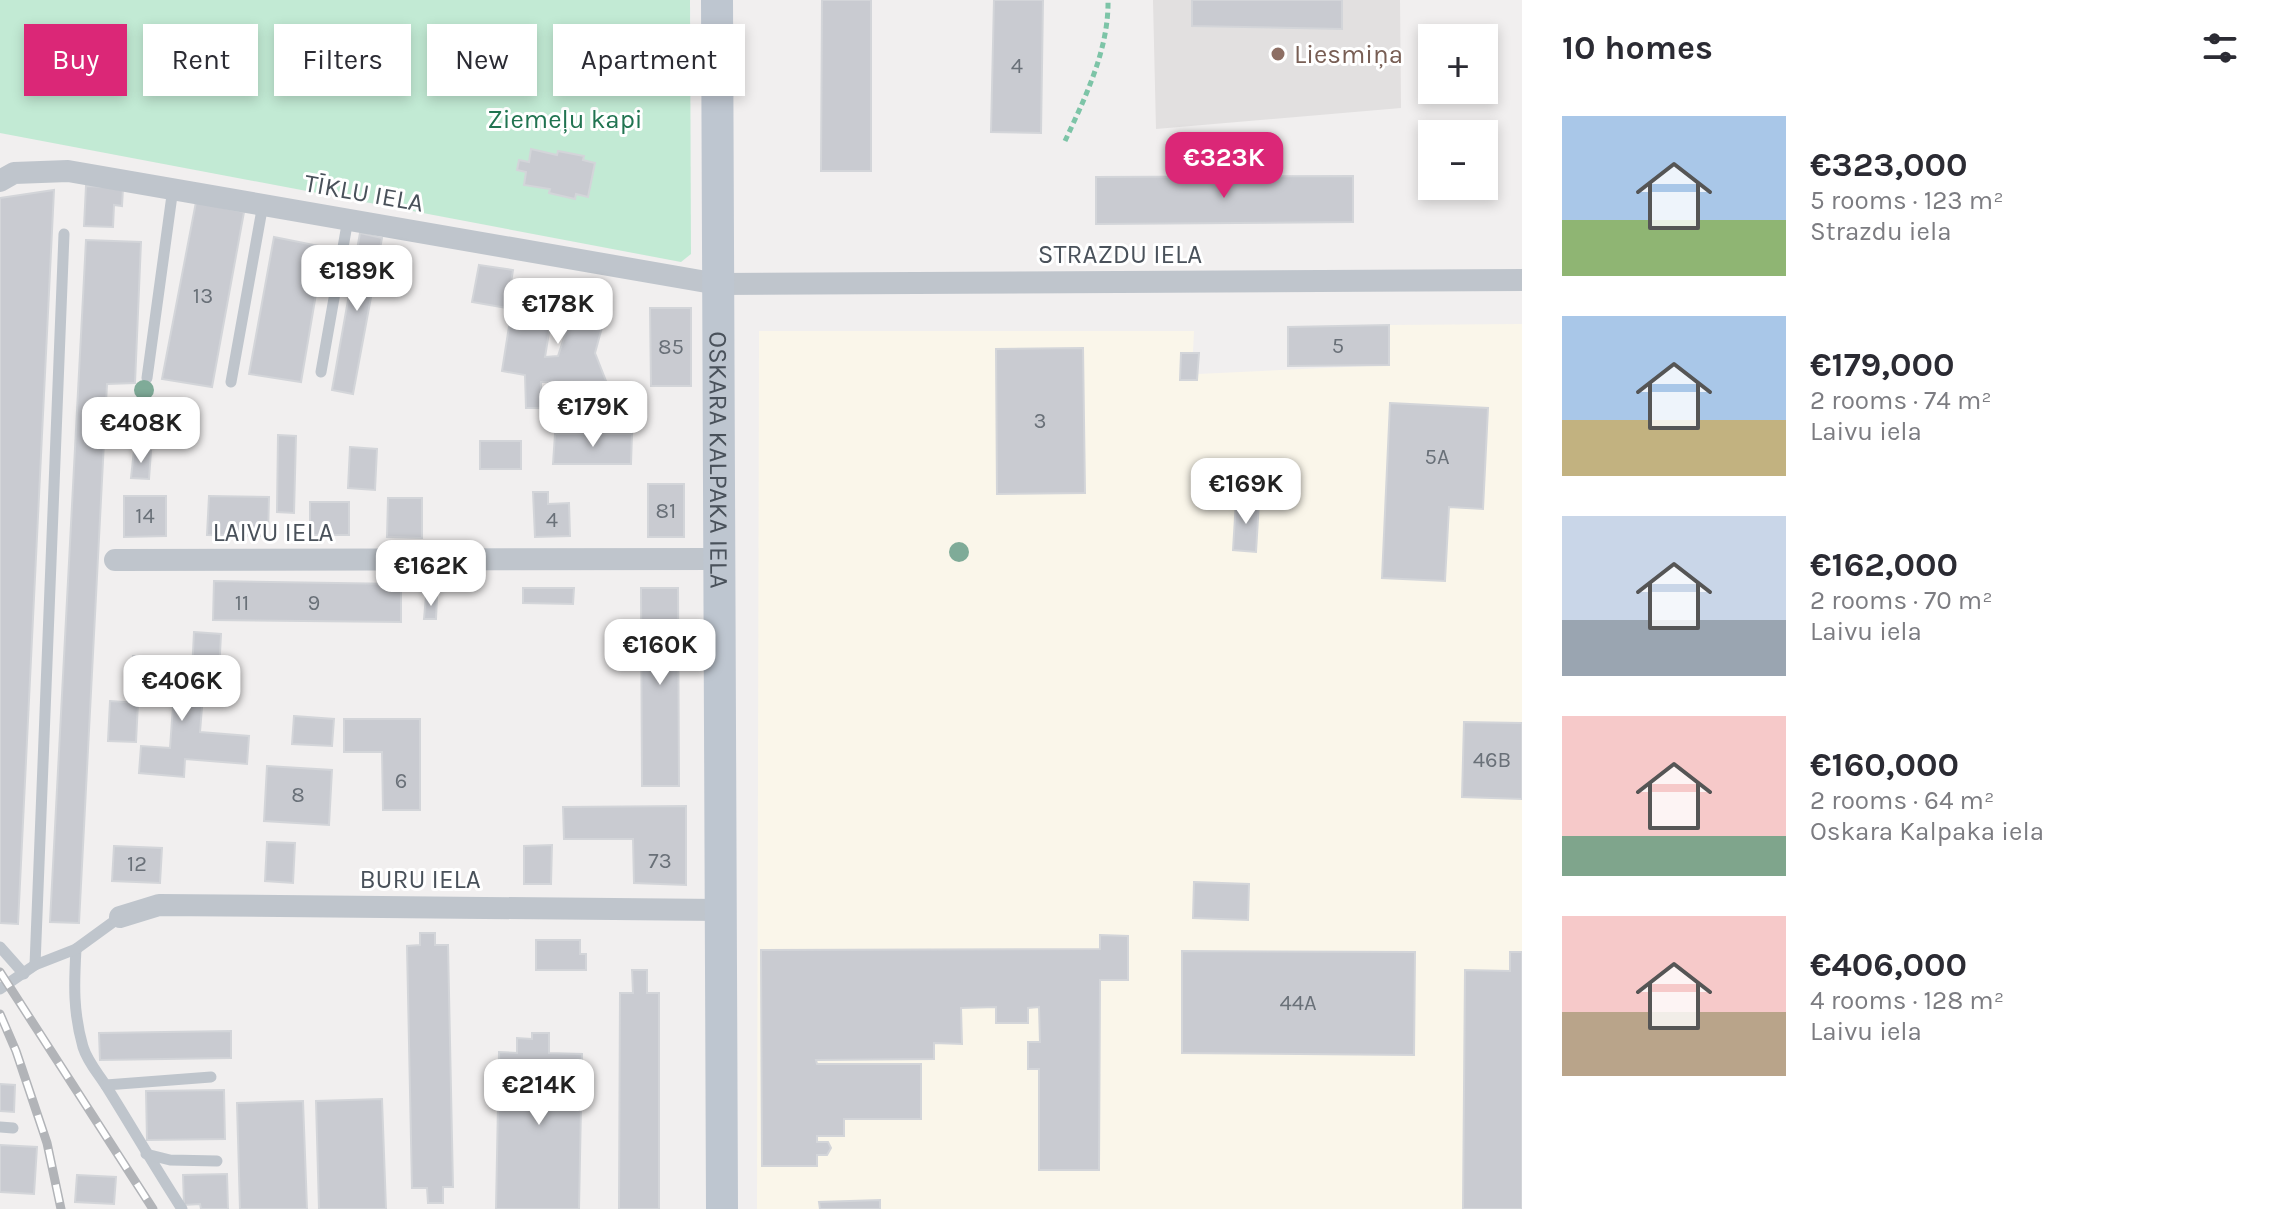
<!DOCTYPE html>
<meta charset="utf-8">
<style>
:root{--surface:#fff;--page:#f7f7f7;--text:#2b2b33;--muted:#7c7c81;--accent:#db2777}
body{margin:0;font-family:Karla,sans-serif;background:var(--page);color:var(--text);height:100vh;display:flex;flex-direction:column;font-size:30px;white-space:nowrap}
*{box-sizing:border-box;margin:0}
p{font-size:26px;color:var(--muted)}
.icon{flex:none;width:44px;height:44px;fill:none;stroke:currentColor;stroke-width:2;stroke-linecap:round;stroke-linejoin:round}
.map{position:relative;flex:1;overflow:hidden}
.details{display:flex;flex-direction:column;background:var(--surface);width:760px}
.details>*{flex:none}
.guide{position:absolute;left:24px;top:24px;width:760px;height:72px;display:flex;gap:16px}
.fabs{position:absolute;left:1418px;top:24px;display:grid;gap:16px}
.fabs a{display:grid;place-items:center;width:80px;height:80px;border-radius:0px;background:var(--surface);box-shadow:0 4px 12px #0003;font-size:40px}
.price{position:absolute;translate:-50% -68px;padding:0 18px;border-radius:16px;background:#fff;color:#222;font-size:26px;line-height:52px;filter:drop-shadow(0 2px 4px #0008)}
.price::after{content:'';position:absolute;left:50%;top:48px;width:24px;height:18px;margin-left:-12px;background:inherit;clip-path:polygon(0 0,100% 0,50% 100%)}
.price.current{background:var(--accent);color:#fff}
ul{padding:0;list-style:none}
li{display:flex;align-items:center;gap:24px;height:200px;padding:0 40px}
li span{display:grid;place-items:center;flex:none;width:224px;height:160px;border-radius:0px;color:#555}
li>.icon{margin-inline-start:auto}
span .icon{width:96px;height:96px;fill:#fffc;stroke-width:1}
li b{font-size:34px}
h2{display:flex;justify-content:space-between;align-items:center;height:96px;padding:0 40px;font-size:34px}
.chip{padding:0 28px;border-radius:0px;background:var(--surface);box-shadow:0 4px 12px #0003;font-size:28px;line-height:72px}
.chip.current{background:var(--accent);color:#fff}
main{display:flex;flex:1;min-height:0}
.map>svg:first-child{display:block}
</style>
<main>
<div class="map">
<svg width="1522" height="1209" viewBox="0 0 1522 1209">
<rect width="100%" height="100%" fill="#f1efef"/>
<!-- commercial -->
<path fill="#faf6ea" d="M1522 324V1209H757L759 331H1194L1193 352 1199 353 1198 374 1389 365V325Z"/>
<!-- education -->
<path fill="#e2e0e0" d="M1153 0H1400L1401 108 1156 129Z"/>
<!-- green -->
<path fill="#c2ead4" d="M0 0H690L691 254 681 262 0 133Z"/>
<!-- building -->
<g fill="#c9cbd1" stroke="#d3d5d9" stroke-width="2">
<path d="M822 0H871V171H821Z"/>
<path d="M994 0H1043L1041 133 991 132Z"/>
<path d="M1192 0H1342V29L1192 26Z"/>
<path d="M531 149 557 155 558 151 584 156 583 160 595 163 588 197 576 194 575 199 549 193 550 189 524 185 526 172 517 170 519 160 529 162Z"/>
<path d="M1353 176V222L1096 224V177Z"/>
<path d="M86 186 123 188 122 206 114 205 113 227 84 226Z"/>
<path d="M54 190 18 924 0 923V198Z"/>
<path d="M196 202 244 212 212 387 162 379Z"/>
<path d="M360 233 382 238 353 394 332 390Z"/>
<path d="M274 237 324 247 301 382 249 374Z"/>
<path d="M86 240 141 242 135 383 107 384 79 923 50 922Z"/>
<path d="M479 265 513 270 507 308 472 302Z"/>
<path d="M581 286 611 294 595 353 606 381 541 382V408H526L525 375 502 371 510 320 526 322 527 308 552 314 545 357 558 356Z"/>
<path d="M650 308H691V386H651Z"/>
<path d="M1389 325V365L1288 366V327Z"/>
<path d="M1083 348 1085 493 997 494 996 349Z"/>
<path d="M1181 353H1199L1197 380H1180Z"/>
<path d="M1390 403 1488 408 1483 509 1449 507 1445 581 1382 578Z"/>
<path d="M555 434H632L631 464H553Z"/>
<path d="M278 435 296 436 294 513 277 512Z"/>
<rect x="480" y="441" width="41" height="28"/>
<path d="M350 447 377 449 375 490 348 488Z"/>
<path d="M134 450 151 451 149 479 131 478Z"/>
<rect x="648" y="484" width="36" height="53"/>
<path d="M533 492H548V504L569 503 570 536 535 537Z"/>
<path d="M124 496H166V536L124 537Z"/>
<path d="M209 496 269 497 268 536 207 535Z"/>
<path d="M388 498H422V538L387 537Z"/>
<path d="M1236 501 1259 502 1256 552 1233 550Z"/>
<rect x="310" y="502" width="39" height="33"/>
<path d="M214 581 401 584V622L213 620Z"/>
<path d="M523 588H574L573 604 523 603Z"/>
<path d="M641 588H678L679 786H642Z"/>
<path d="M426 596 437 597 436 619H424Z"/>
<path d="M194 632 221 634 219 673 192 672Z"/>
<path d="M133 656 186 660 184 694 203 695 200 732 249 736 247 764 185 759 184 777 139 773 141 746 170 748 174 692 131 689Z"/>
<path d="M110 701 138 703 136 742 108 741Z"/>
<path d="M294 716 334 719 332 746 292 744Z"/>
<path d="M344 719H420V810H383L382 752H344Z"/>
<path d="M1464 722 1522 723V799L1462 797Z"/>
<path d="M267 766 332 770 329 825 264 821Z"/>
<path d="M686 806V885L634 883 633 839H564L563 807Z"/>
<path d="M267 842 295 843 293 883 265 881Z"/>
<path d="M552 845 551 884H524V846Z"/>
<path d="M114 846 162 848 160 883 112 881Z"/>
<path d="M1194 882 1249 884 1248 920 1193 918Z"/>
<path d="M420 933H435V945H448L453 1187H443V1203H428L427 1188H412L407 946 420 945Z"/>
<path d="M1100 935 1128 936V980H1100L1099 1170H1039V1069H1028V1042H1040L1039 1007 1028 1008V1023H996V1007L961 1008 962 1044 934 1043V1059L816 1060 817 1064H921V1119H844V1136H817V1142H828L831 1148 827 1155H817V1166H762L761 950 1100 949Z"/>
<path d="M536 940H580V954H586V970H536Z"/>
<path d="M1182 951 1415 952 1414 1055 1182 1053Z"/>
<path d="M1510 952H1522V1209H1463L1465 970 1510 971Z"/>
<path d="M632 970H647V993H659V1209H619L620 993H633Z"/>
<path d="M231 1031V1058L100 1060 99 1033Z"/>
<path d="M532 1033H549V1053L582 1054 579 1209H496L499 1052 517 1053V1038L532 1039Z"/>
<path d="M0 1084 15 1085 14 1112 0 1111Z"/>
<path d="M224 1090 225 1139 147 1140 146 1091Z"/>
<path d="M382 1099 386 1209H319L316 1101Z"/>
<path d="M303 1101 307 1209H240L237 1103Z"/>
<path d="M0 1145 37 1147 34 1194 0 1192Z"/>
<path d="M227 1174 228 1209H201L200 1204 184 1205 183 1175Z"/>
<path d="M77 1175 116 1177 114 1204 75 1202Z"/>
<path d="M880 1200V1209H820L819 1202Z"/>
</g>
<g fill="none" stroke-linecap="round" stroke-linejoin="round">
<!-- path -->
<path stroke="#7dc4a7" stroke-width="5" stroke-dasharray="6 4" stroke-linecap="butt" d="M1065 141C1085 98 1109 49 1108 0"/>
<!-- service -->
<g stroke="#bfc5cc" stroke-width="11">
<path d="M321 372 348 219"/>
<path d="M147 378 173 188"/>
<path d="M231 382 263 204"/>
<path d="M0 947 24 974"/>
<path d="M76 949C74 984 73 1012 83 1047 88 1063 99 1074 108 1089 133 1129 156 1169 182 1209"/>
<path d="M35 965 64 234"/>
<path d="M0 989 35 965 76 949 120 917"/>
<path d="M106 1085 211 1077"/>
<path d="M0 1127 13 1128"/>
<path d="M146 1154 170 1160 217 1161"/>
</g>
<!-- minor -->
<g stroke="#bfc5cc" stroke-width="22">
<path d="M0 181 14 173 68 171 718 284 1522 280"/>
<path d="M115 560 720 559"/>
<path d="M120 917 159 905 720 910"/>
</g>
<!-- secondary -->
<path stroke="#bec6d0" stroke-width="32" id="s1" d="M717 0 722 1209"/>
<defs>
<g id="rail">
<path d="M0 972 153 1209"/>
<path d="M0 1014 16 1051 47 1143 61 1209"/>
</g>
</defs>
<!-- rail casing -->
<use href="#rail" stroke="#b2b4b8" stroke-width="9"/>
<!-- rail -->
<use href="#rail" stroke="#fff" stroke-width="6" stroke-dasharray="18" stroke-linecap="butt"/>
</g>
<!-- trees -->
<g fill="#7fab98">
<circle cx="144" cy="390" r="10"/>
<circle cx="959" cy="552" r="10"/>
</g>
<!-- markers -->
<circle fill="#8d6e63" stroke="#fff" stroke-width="3" cx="1278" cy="54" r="8"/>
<g text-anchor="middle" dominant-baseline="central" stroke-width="6" stroke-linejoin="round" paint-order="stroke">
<!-- number labels -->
<g font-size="22" fill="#697078">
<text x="1017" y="66">4</text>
<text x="203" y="296">13</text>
<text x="1338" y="346">5</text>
<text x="671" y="347">85</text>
<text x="1040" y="421">3</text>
<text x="1437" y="457">5A</text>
<text x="666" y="511">81</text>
<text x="145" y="516">14</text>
<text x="552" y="520">4</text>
<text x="242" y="603">11</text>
<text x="314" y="603">9</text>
<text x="1492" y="760">46B</text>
<text x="401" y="781">6</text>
<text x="298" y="795">8</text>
<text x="660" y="861">73</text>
<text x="137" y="864">12</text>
<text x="1298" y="1003">44A</text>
</g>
<!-- education labels -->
<g font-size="26" fill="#785e54" stroke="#fff" text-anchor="start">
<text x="1294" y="54">Liesmiņa</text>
</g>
<!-- park labels -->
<g font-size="26" fill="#217451" stroke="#fff">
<text x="565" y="119">Ziemeļu kapi</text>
</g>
<!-- street labels -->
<g font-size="26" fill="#49515a" stroke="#fff">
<text transform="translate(364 193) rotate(10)">TĪKLU IELA</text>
<text x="1120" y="254">STRAZDU IELA</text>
<text stroke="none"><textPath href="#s1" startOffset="460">OSKARA KALPAKA IELA</textPath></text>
<text x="273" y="532">LAIVU IELA</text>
<text x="420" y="879">BURU IELA</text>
</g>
</g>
</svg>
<div class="fabs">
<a>+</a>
<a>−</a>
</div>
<b class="price current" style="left:1224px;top:200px">€323K</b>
<b class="price" style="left:357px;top:313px">€189K</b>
<b class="price" style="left:558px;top:346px">€178K</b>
<b class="price" style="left:593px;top:449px">€179K</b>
<b class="price" style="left:141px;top:465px">€408K</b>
<b class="price" style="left:1246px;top:526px">€169K</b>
<b class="price" style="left:431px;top:608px">€162K</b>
<b class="price" style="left:660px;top:687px">€160K</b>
<b class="price" style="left:182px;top:723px">€406K</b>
<b class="price" style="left:539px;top:1127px">€214K</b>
<div class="guide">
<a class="chip current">Buy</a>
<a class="chip">Rent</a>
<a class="chip">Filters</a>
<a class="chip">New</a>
<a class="chip">Apartment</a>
</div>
</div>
<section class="details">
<h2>10 homes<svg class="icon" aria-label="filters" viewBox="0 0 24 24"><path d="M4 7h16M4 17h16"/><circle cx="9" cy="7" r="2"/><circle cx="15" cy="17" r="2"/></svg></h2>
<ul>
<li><span style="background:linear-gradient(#a9c7e8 65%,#8fb573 0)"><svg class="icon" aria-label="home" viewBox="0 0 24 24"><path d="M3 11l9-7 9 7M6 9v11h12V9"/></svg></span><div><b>€323,000</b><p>5 rooms · 123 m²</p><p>Strazdu iela</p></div></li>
<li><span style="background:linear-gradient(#a9c7e8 65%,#c2b280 0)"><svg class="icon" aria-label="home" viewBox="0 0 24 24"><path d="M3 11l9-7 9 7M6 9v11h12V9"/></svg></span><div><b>€179,000</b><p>2 rooms · 74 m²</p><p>Laivu iela</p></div></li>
<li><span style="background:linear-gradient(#c9d6e8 65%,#9aa5b1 0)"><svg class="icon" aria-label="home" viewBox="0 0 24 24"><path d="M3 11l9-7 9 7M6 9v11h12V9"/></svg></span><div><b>€162,000</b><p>2 rooms · 70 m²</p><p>Laivu iela</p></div></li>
<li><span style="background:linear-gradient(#f6c9c9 75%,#7fa58c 0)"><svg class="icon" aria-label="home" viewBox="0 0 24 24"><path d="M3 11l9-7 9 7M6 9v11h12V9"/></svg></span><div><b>€160,000</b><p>2 rooms · 64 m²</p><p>Oskara Kalpaka iela</p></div></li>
<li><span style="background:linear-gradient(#f6c9c9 60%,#b9a48a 0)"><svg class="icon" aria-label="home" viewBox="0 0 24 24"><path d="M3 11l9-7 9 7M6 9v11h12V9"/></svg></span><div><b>€406,000</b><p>4 rooms · 128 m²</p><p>Laivu iela</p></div></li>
</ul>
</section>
</main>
